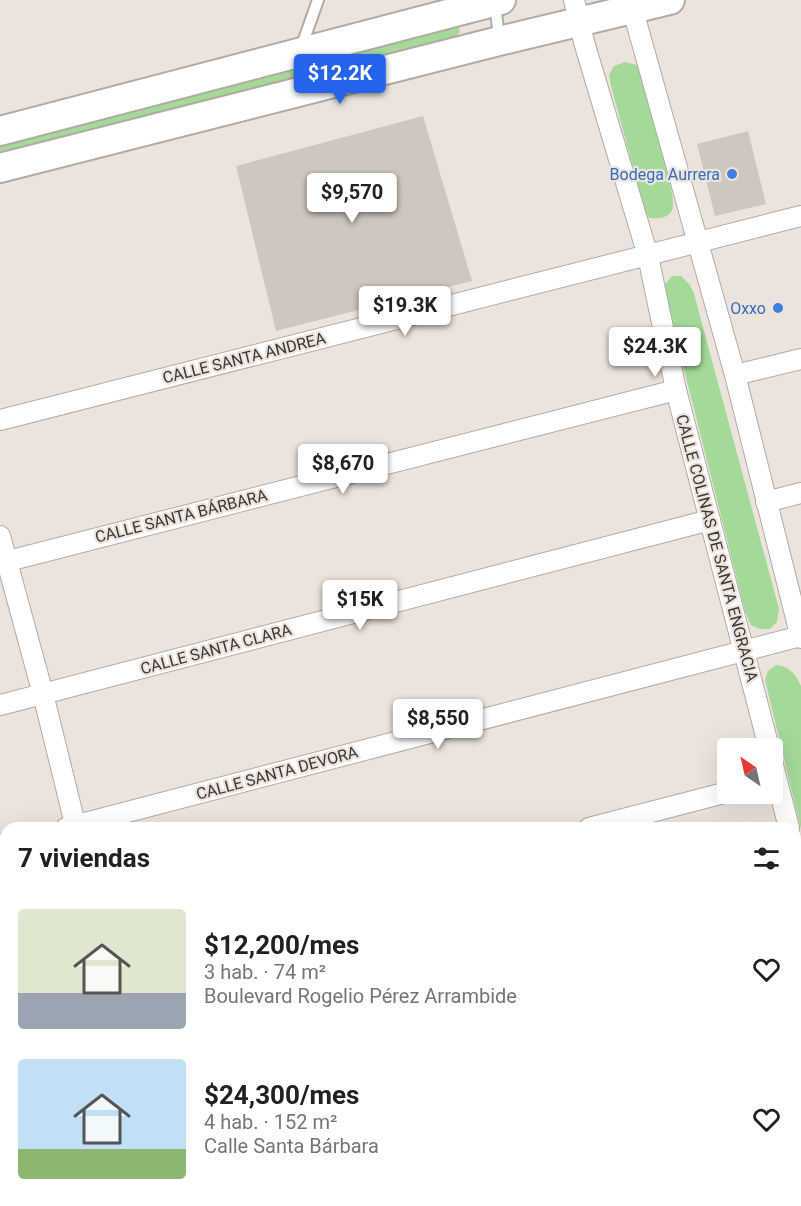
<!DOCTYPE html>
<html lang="es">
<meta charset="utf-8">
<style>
:root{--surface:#fff;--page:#f2f2f2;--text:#202124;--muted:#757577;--accent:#2563eb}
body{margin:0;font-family:Roboto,sans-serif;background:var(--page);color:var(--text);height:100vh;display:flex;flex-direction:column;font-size:22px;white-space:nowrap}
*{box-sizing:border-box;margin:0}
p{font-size:20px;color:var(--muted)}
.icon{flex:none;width:33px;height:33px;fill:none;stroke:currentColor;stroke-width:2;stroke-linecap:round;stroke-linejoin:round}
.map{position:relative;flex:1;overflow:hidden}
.sheet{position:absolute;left:0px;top:822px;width:801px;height:384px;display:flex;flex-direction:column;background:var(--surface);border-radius:18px 18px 0 0;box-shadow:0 6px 24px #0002}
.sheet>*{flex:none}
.needle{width:39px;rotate:326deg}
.tools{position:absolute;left:717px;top:738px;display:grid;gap:12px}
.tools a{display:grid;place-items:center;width:66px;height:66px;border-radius:6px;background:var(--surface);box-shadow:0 6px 24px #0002;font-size:30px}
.price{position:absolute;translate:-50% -51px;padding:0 14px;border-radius:6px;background:#fff;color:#222;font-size:20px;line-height:39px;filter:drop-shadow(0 2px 3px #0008)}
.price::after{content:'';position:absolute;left:50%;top:36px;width:18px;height:14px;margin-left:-9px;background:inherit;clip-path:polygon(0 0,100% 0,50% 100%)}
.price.selected{background:var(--accent);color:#fff}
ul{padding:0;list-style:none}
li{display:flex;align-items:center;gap:18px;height:150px;padding:0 18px}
li span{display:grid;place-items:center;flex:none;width:168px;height:120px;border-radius:6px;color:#555}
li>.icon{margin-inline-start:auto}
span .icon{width:72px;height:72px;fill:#fffc;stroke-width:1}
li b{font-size:26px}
h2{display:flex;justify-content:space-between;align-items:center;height:72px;padding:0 18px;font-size:26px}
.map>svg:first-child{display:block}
</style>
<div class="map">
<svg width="801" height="1206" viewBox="0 0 801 1206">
<rect width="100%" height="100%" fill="#ece4dc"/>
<!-- green -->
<g fill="#a3da98">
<path d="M457 23 460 31 458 34 451 39 0 153V140Z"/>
<path d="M625 62 637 65 644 76 672 193C676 212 670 220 649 218L645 211 611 86 609 75 614 66Z"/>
<path d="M672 276H681L690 285 694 294 779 609 777 622 770 629H760L751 625 745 611 666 298 665 284Z"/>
<path d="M776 665C790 666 795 674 801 686V829L765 680 768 671Z"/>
</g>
<!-- building -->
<g fill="#cfc7bf">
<path d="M423 116 472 281 276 331 236 166Z"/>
<path d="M748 131 766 204 715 216 697 144Z"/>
</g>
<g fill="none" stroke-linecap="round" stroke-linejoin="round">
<defs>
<g id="service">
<path d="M495 3 499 38"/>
<path d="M301 48 318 0"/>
</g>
<g id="minor">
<path d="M574 0 584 42 648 256 676 390 769 748"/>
<path d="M630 0 735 375 801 638"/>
<path d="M735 375 801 359"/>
<path d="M0 420 801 216"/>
<path d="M766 502 801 493"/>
<path d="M0 536 43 694 76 828"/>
<path d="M0 563 676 390"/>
<path d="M0 705 710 520"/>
<path d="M772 761 789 828"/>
<path d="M66 828 801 636"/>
<path d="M589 828 728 792"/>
<path d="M0 845 6 843"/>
<path d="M795 851 801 876"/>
<path d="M795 918 801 917"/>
<path d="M0 980 6 979"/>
<path d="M795 1052 801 1050"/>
<path d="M0 1116 6 1114"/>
<path d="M795 1191 801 1190"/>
<path d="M172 1200 174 1206"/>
<path d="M205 1206 228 1200"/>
<path d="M738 1206 761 1200"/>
</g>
<g id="secondary">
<path d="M0 131 501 0"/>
<path d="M0 168 499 41 670 0"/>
</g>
</defs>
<!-- service casing -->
<use href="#service" stroke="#b2aaa3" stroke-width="14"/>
<!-- minor casing -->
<use href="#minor" stroke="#b2aaa3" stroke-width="22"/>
<!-- secondary casing -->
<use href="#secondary" stroke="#b2aaa3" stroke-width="32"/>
<!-- service -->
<use href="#service" stroke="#fff" stroke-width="10"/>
<!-- minor -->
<use href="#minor" stroke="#fff" stroke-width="20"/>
<!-- secondary -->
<use href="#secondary" stroke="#fff" stroke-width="28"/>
</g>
<!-- markers -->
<g fill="#3f7fe0" stroke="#ece4dc" stroke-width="2">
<circle cx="732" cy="174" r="6"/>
<circle cx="778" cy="308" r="6"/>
</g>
<g text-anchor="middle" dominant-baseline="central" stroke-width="4.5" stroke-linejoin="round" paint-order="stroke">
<!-- shop labels -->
<g font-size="16" fill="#366cbe" stroke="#ece4dc" text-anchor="end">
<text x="720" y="174">Bodega Aurrera</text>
<text x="766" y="308">Oxxo</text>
</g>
<!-- street labels -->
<g font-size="16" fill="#3a3633" stroke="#ece4dc">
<text transform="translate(244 358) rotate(-14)">CALLE SANTA ANDREA</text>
<text transform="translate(181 516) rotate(-14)">CALLE SANTA BÁRBARA</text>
<text transform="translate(717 548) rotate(75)">CALLE COLINAS DE SANTA ENGRACIA</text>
<text transform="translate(216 649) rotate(-15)">CALLE SANTA CLARA</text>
<text transform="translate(277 773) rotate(-15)">CALLE SANTA DEVORA</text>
</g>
</g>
</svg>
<div class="tools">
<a><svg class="needle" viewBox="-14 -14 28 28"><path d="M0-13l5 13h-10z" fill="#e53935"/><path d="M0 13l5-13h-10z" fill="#757577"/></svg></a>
</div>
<b class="price selected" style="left:340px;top:105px">$12.2K</b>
<b class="price" style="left:352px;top:224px">$9,570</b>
<b class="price" style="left:405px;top:337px">$19.3K</b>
<b class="price" style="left:655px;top:378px">$24.3K</b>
<b class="price" style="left:343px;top:495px">$8,670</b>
<b class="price" style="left:360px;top:631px">$15K</b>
<b class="price" style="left:438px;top:750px">$8,550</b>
<section class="sheet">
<h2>7 viviendas<svg class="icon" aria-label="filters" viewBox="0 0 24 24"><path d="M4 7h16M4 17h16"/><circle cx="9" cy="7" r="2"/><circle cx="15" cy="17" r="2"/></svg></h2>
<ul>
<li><span style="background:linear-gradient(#dfe7d0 70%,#9aa5b1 0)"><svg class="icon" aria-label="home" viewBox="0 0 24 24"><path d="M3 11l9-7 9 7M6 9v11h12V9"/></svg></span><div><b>$12,200/mes</b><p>3 hab. · 74 m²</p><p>Boulevard Rogelio Pérez Arrambide</p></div><svg class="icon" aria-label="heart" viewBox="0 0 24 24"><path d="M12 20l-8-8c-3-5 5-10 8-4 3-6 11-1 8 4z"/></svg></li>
<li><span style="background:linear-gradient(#bfe0f5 75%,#8fb573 0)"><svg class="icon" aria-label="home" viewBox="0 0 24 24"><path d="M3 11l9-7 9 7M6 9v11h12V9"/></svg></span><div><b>$24,300/mes</b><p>4 hab. · 152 m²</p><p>Calle Santa Bárbara</p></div><svg class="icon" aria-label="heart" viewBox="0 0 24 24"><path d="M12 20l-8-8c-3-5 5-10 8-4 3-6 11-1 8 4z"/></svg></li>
</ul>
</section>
</div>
